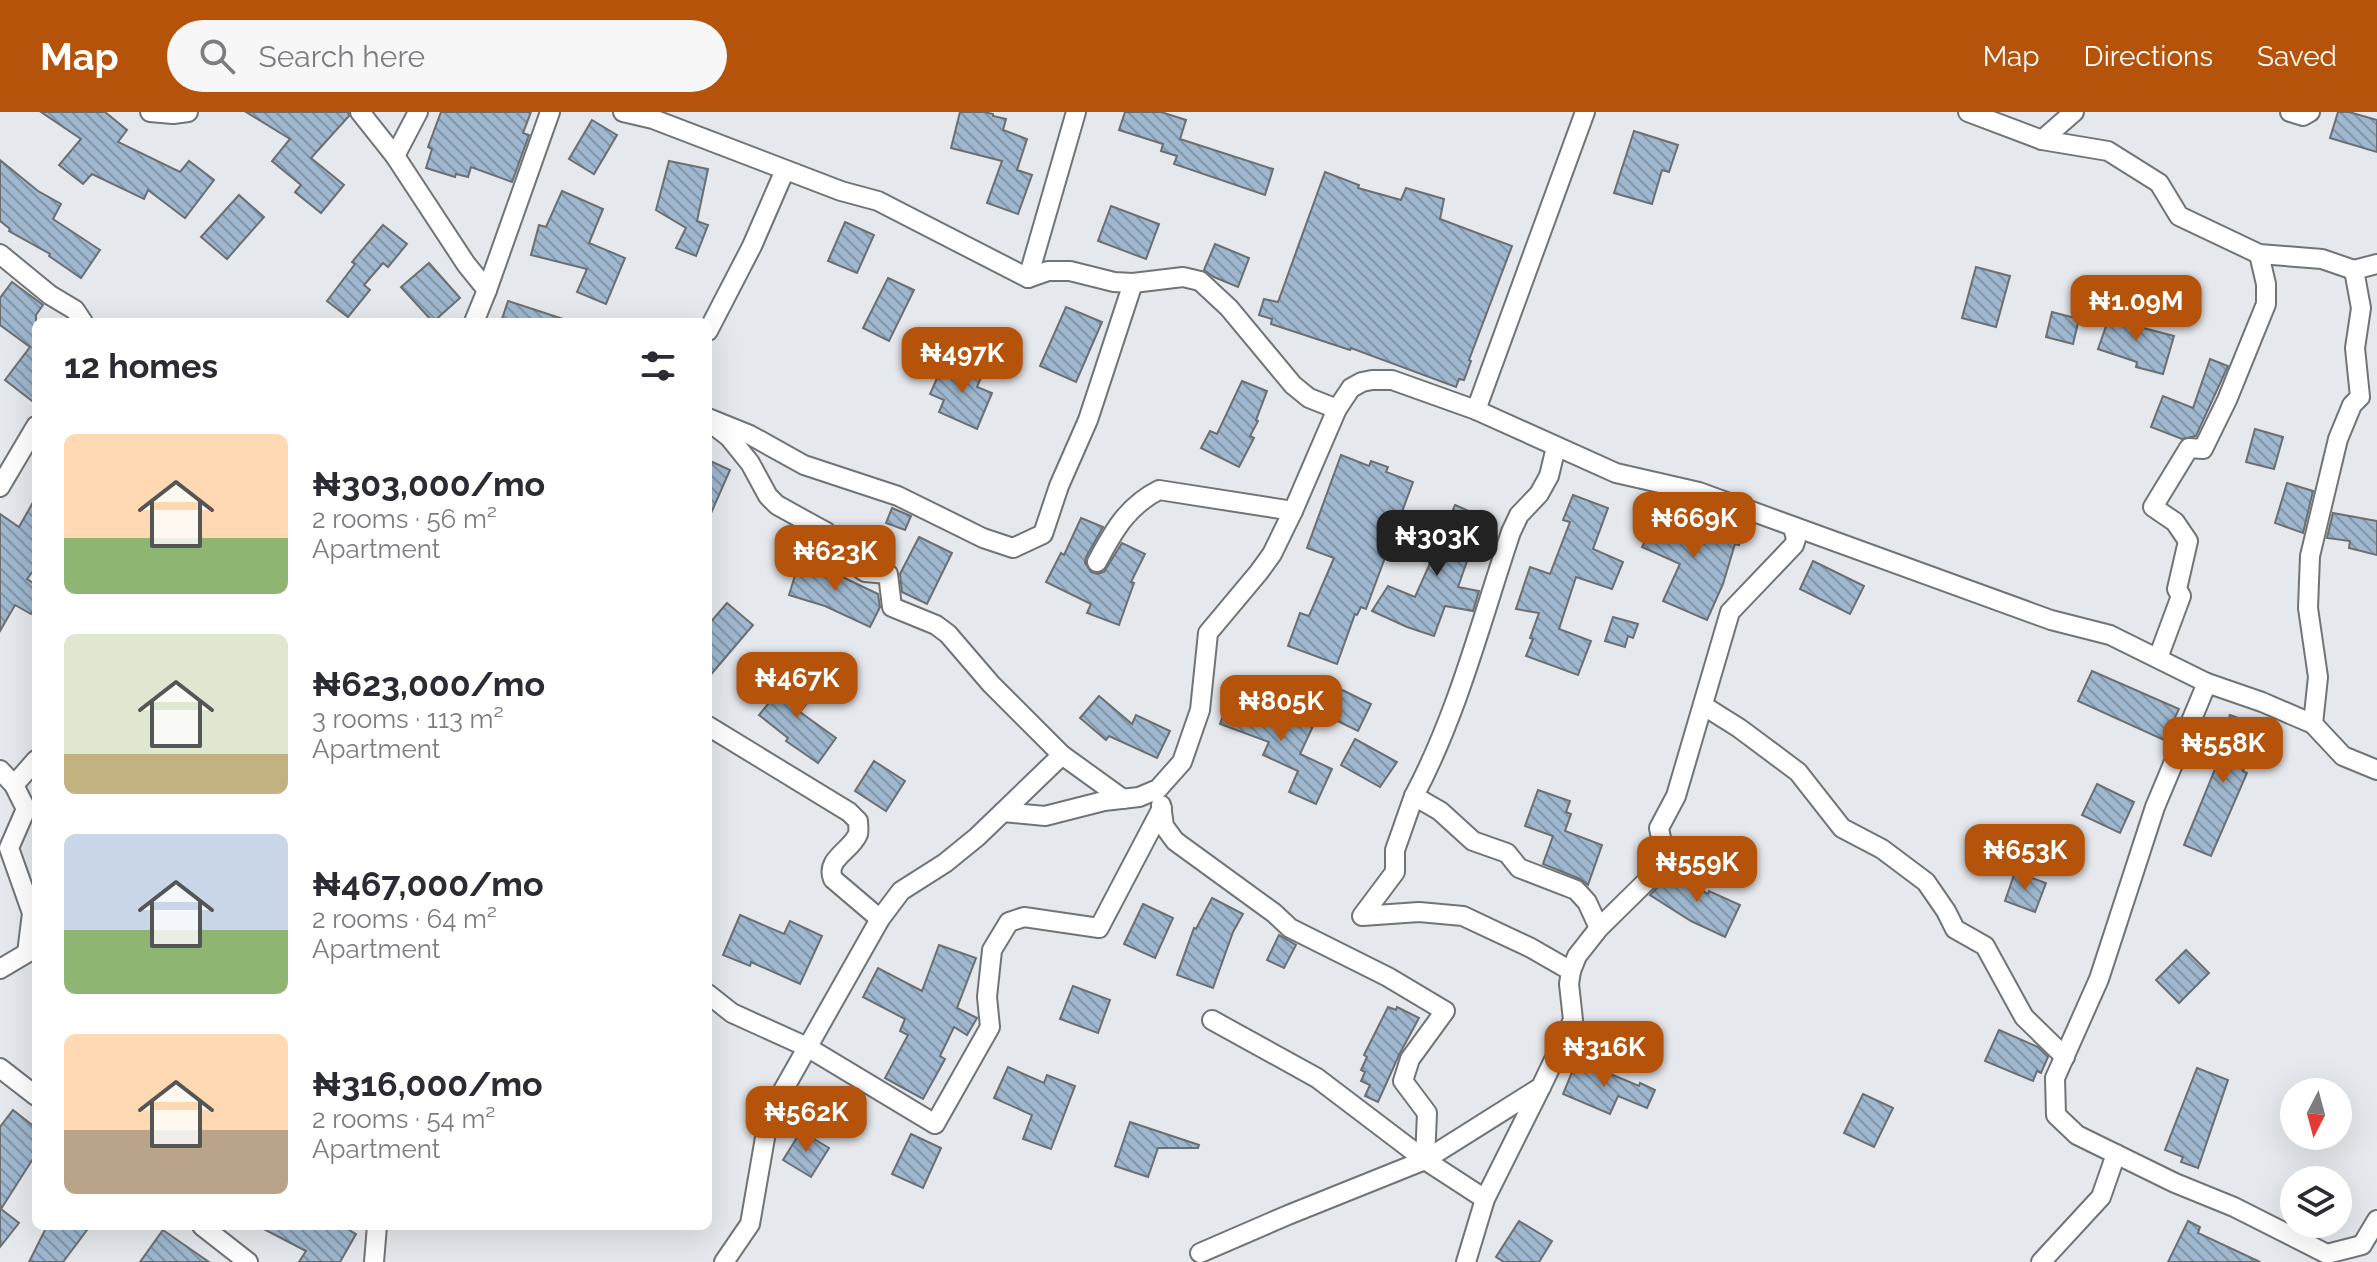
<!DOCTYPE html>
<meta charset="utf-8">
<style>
:root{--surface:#fff;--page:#f7f7f7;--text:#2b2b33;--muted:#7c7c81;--accent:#b45309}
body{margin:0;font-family:Raleway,sans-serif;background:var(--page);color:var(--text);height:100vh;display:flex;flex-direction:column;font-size:30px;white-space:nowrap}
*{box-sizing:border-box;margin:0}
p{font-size:26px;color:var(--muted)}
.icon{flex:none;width:44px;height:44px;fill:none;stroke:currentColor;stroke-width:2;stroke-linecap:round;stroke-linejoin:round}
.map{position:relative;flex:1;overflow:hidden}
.details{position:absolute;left:32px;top:206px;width:680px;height:912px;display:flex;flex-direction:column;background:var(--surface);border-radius:12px;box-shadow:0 8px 32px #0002}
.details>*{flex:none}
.needle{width:52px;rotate:186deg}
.fabs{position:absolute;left:2280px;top:966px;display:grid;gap:16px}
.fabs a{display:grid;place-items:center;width:72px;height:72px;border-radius:50%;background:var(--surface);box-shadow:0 8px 32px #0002;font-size:40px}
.price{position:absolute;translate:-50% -68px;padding:0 18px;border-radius:16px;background:var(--accent);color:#fff;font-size:26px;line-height:52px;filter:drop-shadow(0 2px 4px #0008)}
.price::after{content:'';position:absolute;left:50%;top:48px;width:24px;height:18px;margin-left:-12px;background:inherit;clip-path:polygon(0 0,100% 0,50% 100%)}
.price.active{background:#222;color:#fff}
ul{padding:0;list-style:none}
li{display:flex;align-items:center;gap:24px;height:200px;padding:0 32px}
li span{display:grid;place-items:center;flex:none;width:224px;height:160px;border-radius:12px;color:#555}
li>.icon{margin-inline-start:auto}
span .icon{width:96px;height:96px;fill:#fffc;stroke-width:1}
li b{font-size:34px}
h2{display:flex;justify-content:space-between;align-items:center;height:96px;padding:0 32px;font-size:34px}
header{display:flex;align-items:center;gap:48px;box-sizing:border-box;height:112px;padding:0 40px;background:var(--accent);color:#fff}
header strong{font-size:38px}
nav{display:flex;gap:44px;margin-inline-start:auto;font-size:28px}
.search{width:560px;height:72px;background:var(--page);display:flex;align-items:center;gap:20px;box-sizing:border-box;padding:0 28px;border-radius:44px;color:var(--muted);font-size:30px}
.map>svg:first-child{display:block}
</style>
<header>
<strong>Map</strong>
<div class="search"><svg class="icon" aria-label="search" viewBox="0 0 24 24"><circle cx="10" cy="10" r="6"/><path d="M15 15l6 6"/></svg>Search here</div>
<nav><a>Map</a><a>Directions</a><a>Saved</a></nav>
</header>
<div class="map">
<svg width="2377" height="1150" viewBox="0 0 2377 1150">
<defs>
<pattern id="building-back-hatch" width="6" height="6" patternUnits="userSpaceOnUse" patternTransform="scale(2)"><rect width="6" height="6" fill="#9fb8cf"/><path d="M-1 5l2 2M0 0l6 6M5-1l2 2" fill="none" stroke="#8296a8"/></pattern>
</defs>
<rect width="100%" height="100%" fill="#e5e8ec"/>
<!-- building -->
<g fill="url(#building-back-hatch)" stroke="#6c6f72" stroke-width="2">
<path d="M41 0H105L127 18 118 30 180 60 189 49 214 68 185 106 148 78 144 87 92 62 83 72 59 53 81 27Z"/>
<path d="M246 0H348L349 4 311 46 344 73 321 101 295 80 301 73 272 49 290 27Z"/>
<path d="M441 0H531L523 21 529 23 512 70 471 55 468 65 456 62 455 65 426 56 432 37 428 35Z"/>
<path d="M960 0H984L993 2V4L1006 7 1003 18 1027 27 1017 58 1032 63 1018 102 987 91 1002 49 951 36Z"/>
<path d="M1125 0H1161L1186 8 1180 27 1273 57 1265 83 1174 52 1177 44 1161 39 1163 32 1119 18Z"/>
<path d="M2338 0H2349L2377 8V40L2330 26Z"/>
<path d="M592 8 617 23 594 62 569 47Z"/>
<path d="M1634 19 1678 33 1669 60 1662 58 1652 92 1614 81Z"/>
<path d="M0 48 38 79 61 92 53 107 100 138 81 166 49 144 50 142 9 119 10 117 0 109Z"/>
<path d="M669 49 708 57 697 109 708 113 696 144 676 136 686 116 656 98Z"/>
<path d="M1325 60 1359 73 1358 76 1401 88 1406 76 1444 87 1440 107 1512 134 1469 248 1471 249 1464 268 1459 267 1456 275 1351 236 1350 238 1271 212 1272 207 1259 203 1264 187 1278 190Z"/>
<path d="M562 79 603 97 589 131 625 146 606 192 577 180 587 157 531 143 539 113 546 115Z"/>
<path d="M239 83 264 105 227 147 201 125Z"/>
<path d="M1111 94 1159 112 1146 147 1098 129Z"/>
<path d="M845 110 874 123 857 161 828 149Z"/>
<path d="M383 113 407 132 388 155 383 151 364 173 370 178 348 205 327 189 355 152 352 150Z"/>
<path d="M1215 132 1249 146 1238 175 1214 165 1204 158Z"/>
<path d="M429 151 460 186 433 210 401 175Z"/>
<path d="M1976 155 2010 164 1996 215 1962 206Z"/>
<path d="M888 166 914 178 889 229 863 216Z"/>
<path d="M12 170 43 193 36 203V292L5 268 30 235 0 213V186Z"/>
<path d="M508 189 563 207 562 210H501Z"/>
<path d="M1066 195 1102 210 1076 270 1040 254Z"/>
<path d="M2112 197 2135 205 2132 213 2174 224 2163 262 2136 255 2137 250 2098 237Z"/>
<path d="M2052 200 2079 207 2073 232 2046 225Z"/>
<path d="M2210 247 2228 254 2196 324 2182 327 2151 315 2163 284 2193 296Z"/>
<path d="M943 253 960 260 964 253 983 261 977 275 992 281 977 317 939 300 944 288 930 282Z"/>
<path d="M1242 269 1267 279 1256 308 1258 309 1250 324 1254 326 1239 355 1201 336 1210 319 1217 322Z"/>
<path d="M2255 317 2283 325 2274 357 2246 350Z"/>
<path d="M1341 343 1369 354 1371 349 1388 355 1386 360 1413 370 1366 497 1361 495 1357 503 1355 502 1337 552 1288 534 1300 501 1309 504 1334 446 1307 436Z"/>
<path d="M708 348 730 358 708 408Z"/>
<path d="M2287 371 2313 379 2303 421 2275 411Z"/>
<path d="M1573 383 1608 396 1593 437 1623 450 1612 477 1576 465 1559 517 1591 529 1578 563 1526 544 1533 527 1530 526 1539 501 1516 497 1530 455 1550 462 1570 410 1563 408Z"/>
<path d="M36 385V455L27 467 36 473V494L31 502 15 493 0 519V402L19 415Z"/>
<path d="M1455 393 1480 404 1468 433 1472 435 1458 475 1479 479 1473 499 1445 494 1434 524 1407 515 1372 499 1388 474 1415 485 1440 429 1423 419 1431 404 1446 414Z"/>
<path d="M892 396 911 404 905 418 886 411Z"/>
<path d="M1659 399 1703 419 1707 407 1743 420 1739 433 1735 432 1723 472 1707 508 1663 489 1680 452 1642 435Z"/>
<path d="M2333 401 2377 409V443L2349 436 2350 429 2327 426Z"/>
<path d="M1081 406 1103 415 1086 445 1085 451 1091 460 1097 462 1104 460 1122 431 1145 442 1131 470 1134 471 1119 513 1087 501 1091 492 1046 470 1061 441 1064 443Z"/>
<path d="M919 425 952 441 927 492 902 480 900 462Z"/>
<path d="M1813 449 1864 474 1850 502 1800 477Z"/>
<path d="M799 450 830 459 878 482 880 495 870 515 825 494 789 483Z"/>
<path d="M727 491 753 513 708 566V513Z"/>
<path d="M1613 505 1638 512 1633 526 1628 524 1625 535 1605 529Z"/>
<path d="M2092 559 2179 597 2164 628 2078 589Z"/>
<path d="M792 563 815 581 800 600 836 626 818 651 786 629 788 626 759 603Z"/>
<path d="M1338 576 1371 592 1358 619 1325 603Z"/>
<path d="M1099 584 1132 612 1136 603 1170 619 1157 646 1109 624 1106 628 1080 606Z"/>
<path d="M1230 584 1282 603 1284 598 1314 612 1300 642 1332 657 1316 692 1289 680 1298 659 1263 643 1269 630 1220 612Z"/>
<path d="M2230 603 2260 614 2243 659 2247 661 2211 744 2184 733 2220 645 2215 643Z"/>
<path d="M1355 627 1397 650 1380 675 1341 653Z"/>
<path d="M874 649 905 669 886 699 855 679Z"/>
<path d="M2097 672 2134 690 2120 721 2082 703Z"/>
<path d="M1538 678 1570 689 1566 700 1571 702 1565 719 1602 733 1588 773 1580 767 1543 752 1553 724 1525 714Z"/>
<path d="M2015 760 2046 771 2035 800 2005 789Z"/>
<path d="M1676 762 1708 782 1709 779 1740 793 1725 825 1691 809 1650 783 1670 763 1673 766Z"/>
<path d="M1212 786 1243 802 1233 820 1213 876 1177 863 1194 816 1196 817Z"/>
<path d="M1143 792 1173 806 1155 846 1124 832Z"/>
<path d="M740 803 784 822 790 809 822 824 800 872 751 850 750 854 723 843Z"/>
<path d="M1279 823 1296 833 1284 856 1267 848Z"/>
<path d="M939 833 976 846 957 896 977 906 967 923 954 915 940 944 945 947 923 987 885 966 908 923 900 919 905 907 863 885 878 856 922 879Z"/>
<path d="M2186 838 2209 861 2179 891 2156 868Z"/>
<path d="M1073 874 1110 888 1098 921 1060 907Z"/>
<path d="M1388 895 1396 898 1397 895 1419 906 1399 943 1378 990 1365 984 1370 973 1361 969 1365 960 1361 958 1367 945 1364 943Z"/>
<path d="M1999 918 2038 935 2048 945 2041 961 2037 959 2033 969 1985 949Z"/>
<path d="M1577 948 1639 974 1640 971 1655 978 1647 996 1618 984 1610 1002 1563 982Z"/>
<path d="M1008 955 1044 971 1047 963 1075 974 1051 1037 1023 1027 1032 1003 994 986Z"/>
<path d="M2197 956 2228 968 2198 1056 2181 1050 2183 1045 2165 1038Z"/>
<path d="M1863 982 1893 996 1874 1035 1844 1021Z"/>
<path d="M13 998 36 1016V1042L1 1097 19 1111 0 1135V1015Z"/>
<path d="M1130 1010 1199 1033 1198 1036H1158L1148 1065 1115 1054Z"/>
<path d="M801 1019 829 1036 811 1065 783 1048Z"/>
<path d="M911 1022 941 1036 923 1076 892 1062Z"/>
<path d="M1519 1109 1552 1129 1539 1150H1504L1496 1145Z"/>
<path d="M2188 1109 2200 1115 2198 1121 2260 1150H2168Z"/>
<path d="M47 1114H90L63 1150H29Z"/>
<path d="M258 1114H342L356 1122 340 1150H299L306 1139Z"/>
<path d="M163 1118 183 1132 209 1150H140Z"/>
</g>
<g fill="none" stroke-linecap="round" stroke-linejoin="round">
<defs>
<g id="minor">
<path d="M150 0 173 2 188 0"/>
<path d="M360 0 395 44 466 152 487 178 474 210"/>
<path d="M623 0 653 7 841 79 878 89 1028 166 1048 159H1070L1114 170 1133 171 1183 165 1200 169 1229 196 1293 273 1309 286 1337 297"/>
<path d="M1968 0 2042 28 2108 39 2159 71 2179 104 2259 142 2322 147 2354 158 2377 152"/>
<path d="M2290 0 2303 4 2310 0"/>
<path d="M2042 28 2074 0"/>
<path d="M395 44 418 0"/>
<path d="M0 142 50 183 75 198 83 210"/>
<path d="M1028 166 1076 0"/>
<path d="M487 178 550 0"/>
<path d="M708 219 752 134 785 58"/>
<path d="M1476 298 1585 0"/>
<path d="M708 306 750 323 804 353 898 384 983 426 1013 436 1043 422 1059 374 1088 308 1133 171"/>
<path d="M716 315 729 325 750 351 768 384 777 393 826 420 847 446 865 460 888 462 892 495 936 513 948 522 991 572 1062 643 1123 687"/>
<path d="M1556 335 1549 364 1539 382 1519 403 1511 420C1481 509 1458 601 1414 684L1440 699 1473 729 1507 741 1519 756 1576 778 1587 790 1599 816"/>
<path d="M0 375 36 314"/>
<path d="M1097 450C1113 420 1127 394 1159 378L1293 399"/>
<path d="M2158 546 2181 484 2177 477 2188 429 2175 410 2153 395 2189 336 2203 337 2227 288 2266 192V172L2259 142"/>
<path d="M2207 571 2155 695 2099 867 2055 966 2056 1003 2077 1023 2175 1071 2234 1095 2327 1142 2362 1133 2377 1108"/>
<path d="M1704 594 1739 616 1798 660 1842 716 1882 737 1926 770 1946 799 1955 817 1985 834 2024 905 2065 945"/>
<path d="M2313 612 2318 565 2308 496 2310 444 2338 327 2352 293 2360 285 2355 236 2361 196 2354 158"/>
<path d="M708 614 849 700 858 709C858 713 859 718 858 722 851 739 825 747 833 767L880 807"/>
<path d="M0 658 14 673 26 697 9 736 32 801 27 841 0 857"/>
<path d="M14 673 36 648"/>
<path d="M1414 684 1395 738V760L1362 804 1419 800 1463 804 1531 836 1571 859"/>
<path d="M1161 693 1164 714 1175 729 1274 801 1290 816 1388 865 1445 899 1410 947 1403 969 1427 1001 1425 1048"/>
<path d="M1003 700 1045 704 1104 689 1139 685 1158 677 1182 650 1200 598 1208 521 1259 460 1272 442 1293 399 1337 297 1351 276 1362 270 1372 268H1392L1476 298 1616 361 1699 380 2051 508 2110 523 2207 571 2262 590 2313 612 2343 644 2377 658"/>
<path d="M708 882 732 901 807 935 935 1012 990 915 987 885 992 838 1009 810 1024 805 1099 816 1162 696"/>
<path d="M1212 908 1317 966 1425 1048 1485 1087"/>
<path d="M0 956 36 984"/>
<path d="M202 1114 248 1150"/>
<path d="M1200 1141 1288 1103 1425 1048 1541 975 1573 908 1569 872 1571 859 1577 844 1599 816 1661 755 1665 746 1659 716 1676 684 1730 500 1794 433 1796 427 1793 415"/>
<path d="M374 1150 377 1114"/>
<path d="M724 1150 750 1112 766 1020 781 982 880 807 901 779 945 751 977 725 1062 643"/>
<path d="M1466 1150 1485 1087 1541 975"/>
<path d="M2041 1150 2101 1085 2116 1042"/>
</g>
</defs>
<!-- minor casing -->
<use href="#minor" stroke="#717477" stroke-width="22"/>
<!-- minor -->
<use href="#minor" stroke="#fff" stroke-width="18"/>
</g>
</svg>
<div class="fabs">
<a><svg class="needle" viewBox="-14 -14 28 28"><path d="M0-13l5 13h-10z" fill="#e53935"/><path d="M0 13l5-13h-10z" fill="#7c7c81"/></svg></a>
<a><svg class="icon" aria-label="layers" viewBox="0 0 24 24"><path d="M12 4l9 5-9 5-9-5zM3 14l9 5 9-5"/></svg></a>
</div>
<b class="price" style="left:2136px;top:231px">₦1.09M</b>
<b class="price" style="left:962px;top:283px">₦497K</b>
<b class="price" style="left:1694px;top:448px">₦669K</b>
<b class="price active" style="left:1437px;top:466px">₦303K</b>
<b class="price" style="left:835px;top:481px">₦623K</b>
<b class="price" style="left:797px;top:608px">₦467K</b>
<b class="price" style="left:1281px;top:631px">₦805K</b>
<b class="price" style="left:2223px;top:673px">₦558K</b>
<b class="price" style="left:2025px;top:780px">₦653K</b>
<b class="price" style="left:1697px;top:792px">₦559K</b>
<b class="price" style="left:1604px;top:977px">₦316K</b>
<b class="price" style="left:806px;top:1042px">₦562K</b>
<section class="details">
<h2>12 homes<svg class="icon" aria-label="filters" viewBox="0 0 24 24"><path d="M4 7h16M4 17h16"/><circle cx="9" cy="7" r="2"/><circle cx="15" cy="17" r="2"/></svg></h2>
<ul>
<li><span style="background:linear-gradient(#ffd9b3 65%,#8fb573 0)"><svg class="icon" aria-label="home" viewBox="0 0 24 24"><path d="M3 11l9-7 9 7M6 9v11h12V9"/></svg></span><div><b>₦303,000/mo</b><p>2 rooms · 56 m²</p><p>Apartment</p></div></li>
<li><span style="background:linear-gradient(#dfe7d0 75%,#c2b280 0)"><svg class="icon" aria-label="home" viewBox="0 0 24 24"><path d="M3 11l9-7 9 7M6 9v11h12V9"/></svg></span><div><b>₦623,000/mo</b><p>3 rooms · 113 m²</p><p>Apartment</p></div></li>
<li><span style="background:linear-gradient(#c9d6e8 60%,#8fb573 0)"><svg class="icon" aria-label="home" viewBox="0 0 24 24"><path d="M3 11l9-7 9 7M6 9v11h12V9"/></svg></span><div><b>₦467,000/mo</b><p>2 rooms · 64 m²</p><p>Apartment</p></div></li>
<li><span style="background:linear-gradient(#ffd9b3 60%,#b9a48a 0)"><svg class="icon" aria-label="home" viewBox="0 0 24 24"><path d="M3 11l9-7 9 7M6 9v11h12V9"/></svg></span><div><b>₦316,000/mo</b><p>2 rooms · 54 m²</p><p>Apartment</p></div></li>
</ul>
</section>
</div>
